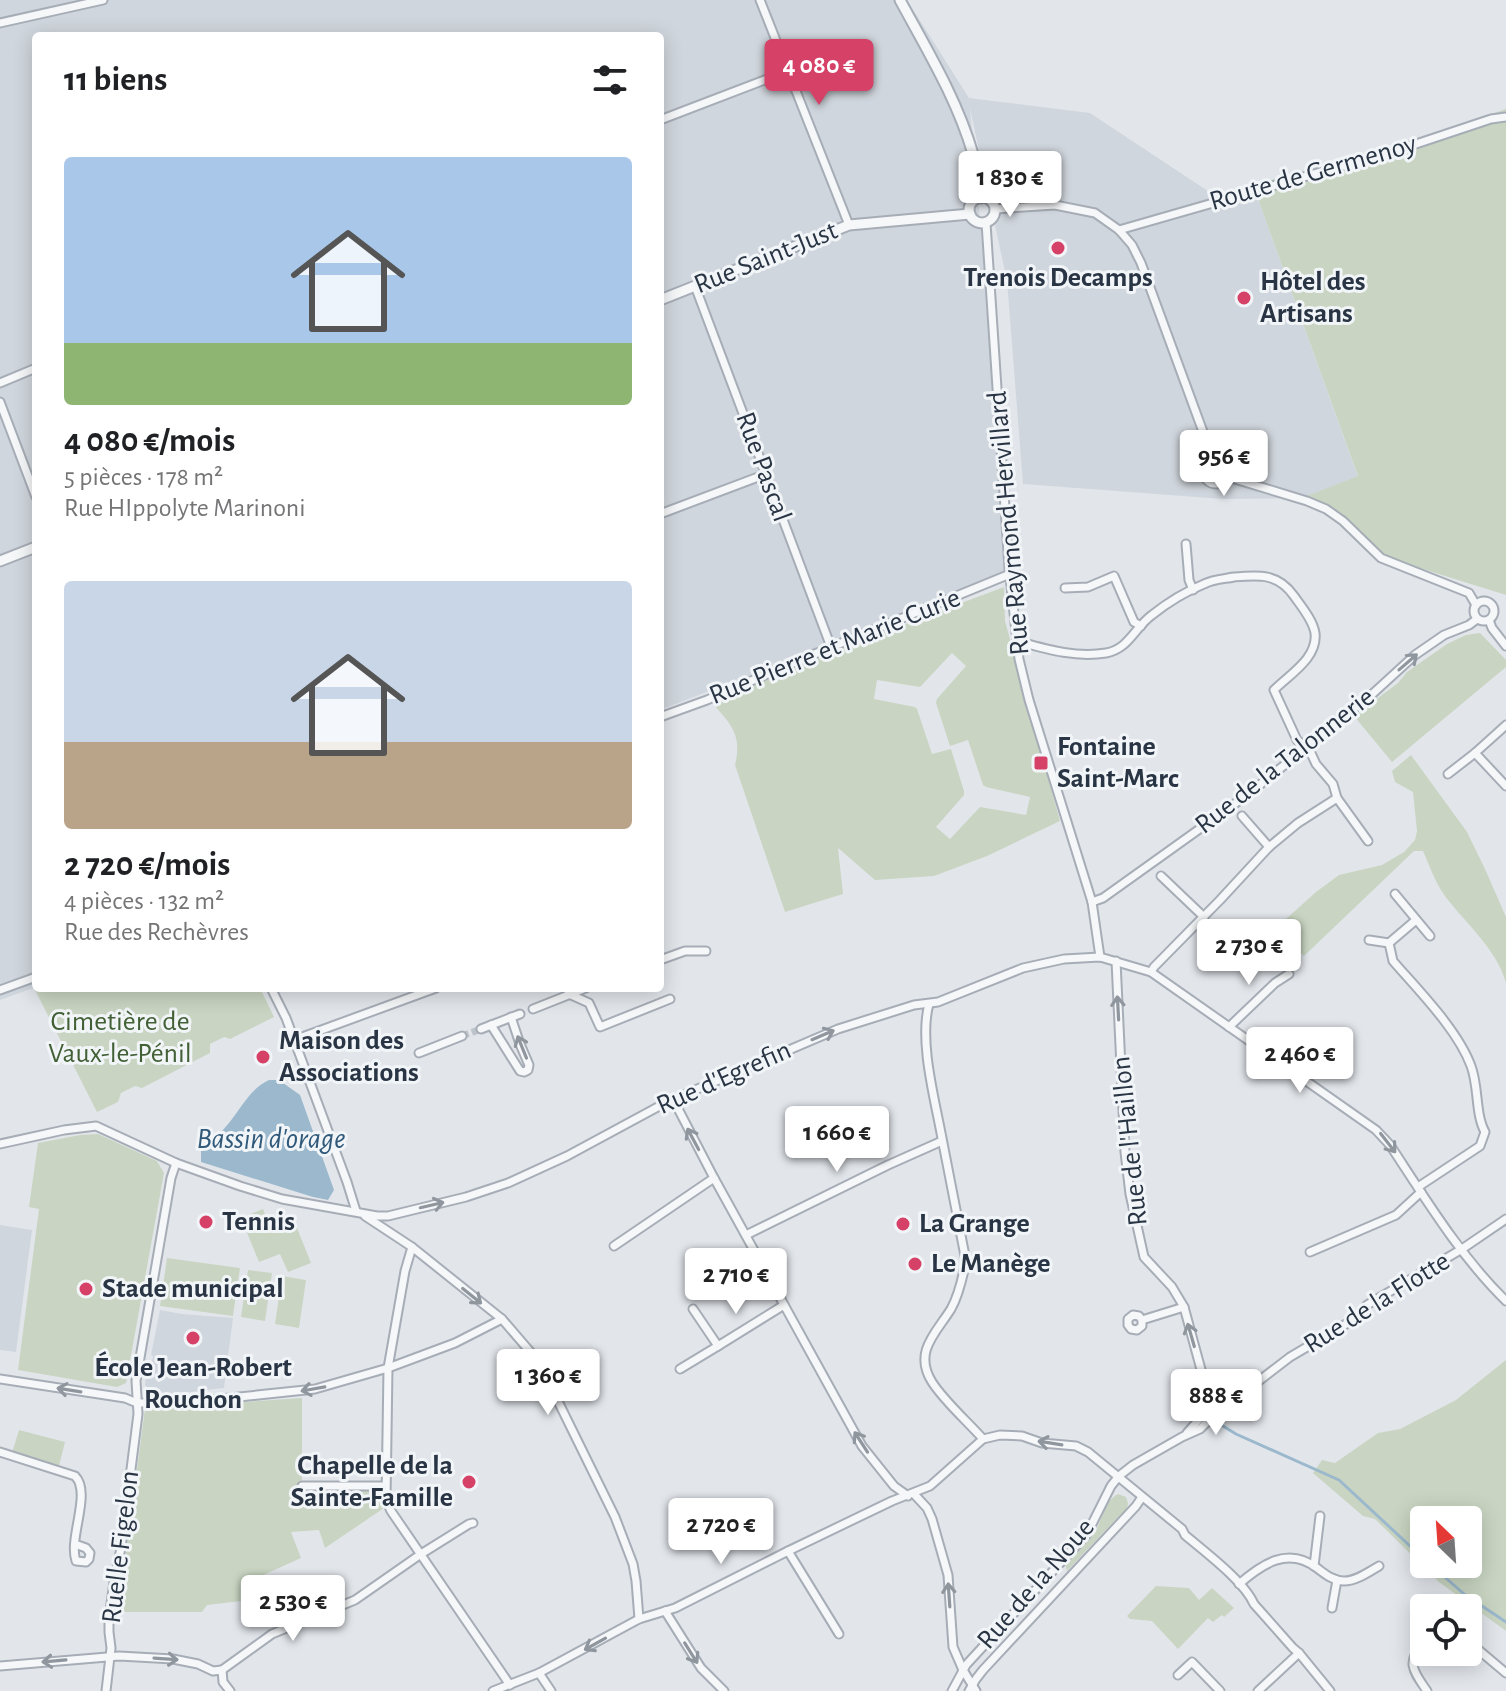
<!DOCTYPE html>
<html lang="fr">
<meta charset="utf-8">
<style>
:root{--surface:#fff;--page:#f6f6f6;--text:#202124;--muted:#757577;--accent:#d64167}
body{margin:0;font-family:"Alegreya Sans",sans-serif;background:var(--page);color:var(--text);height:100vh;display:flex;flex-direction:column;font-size:30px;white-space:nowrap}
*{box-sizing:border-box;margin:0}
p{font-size:26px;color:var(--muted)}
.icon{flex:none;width:44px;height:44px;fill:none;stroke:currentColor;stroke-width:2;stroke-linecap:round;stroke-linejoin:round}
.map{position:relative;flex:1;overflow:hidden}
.sheet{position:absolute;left:32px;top:32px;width:632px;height:960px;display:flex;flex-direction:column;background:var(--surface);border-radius:8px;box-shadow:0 4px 20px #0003}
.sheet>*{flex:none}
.needle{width:52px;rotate:335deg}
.buttons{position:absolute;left:1410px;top:1506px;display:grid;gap:16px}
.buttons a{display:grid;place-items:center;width:72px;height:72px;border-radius:8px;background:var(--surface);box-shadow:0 4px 20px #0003;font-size:40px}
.price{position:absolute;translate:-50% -68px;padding:0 18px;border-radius:8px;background:#fff;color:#222;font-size:26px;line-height:52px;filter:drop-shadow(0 2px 4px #0008)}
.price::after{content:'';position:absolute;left:50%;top:48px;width:24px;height:18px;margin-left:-12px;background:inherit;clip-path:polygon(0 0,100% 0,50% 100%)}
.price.active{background:var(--accent);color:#fff}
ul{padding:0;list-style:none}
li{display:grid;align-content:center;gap:16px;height:424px;padding:0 32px}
li span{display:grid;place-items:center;height:248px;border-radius:8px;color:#555}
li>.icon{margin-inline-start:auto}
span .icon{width:144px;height:144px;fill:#fffc;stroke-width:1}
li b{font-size:34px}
h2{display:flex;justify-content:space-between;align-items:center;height:96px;padding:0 32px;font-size:34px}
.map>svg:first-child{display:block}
</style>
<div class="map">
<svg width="1506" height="1691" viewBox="0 0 1506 1691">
<rect width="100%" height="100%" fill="#e2e6eb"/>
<!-- built -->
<g fill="#d0d6dd">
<path d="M0 0H907L969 98 1090 113 1214 195 1253 185 1358 477 1302 498 1223 499 1023 484 1007 281 970 108 984 263 1008 576 660 710V36H36V987L0 1000Z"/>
<path d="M0 1225 32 1230 16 1352 0 1350Z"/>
<path d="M160 1310 182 1314 233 1318 224 1388 157 1396 145 1385 148 1364 152 1362 153 1356 151 1355Z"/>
</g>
<!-- green -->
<g fill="#c9d5c2" fill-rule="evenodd">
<path d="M1506 109V595L1381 556 1341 514 1302 498 1358 476 1253 185 1436 133Z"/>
<path d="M1004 587 1005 621 1060 821 987 856 934 876 875 880 838 848 843 894 785 912 735 765C742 736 732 725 714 705L807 661ZM952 653 966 666 937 699 936 703 950 746 968 740 983 785 986 787 1030 797 1026 815 980 807 950 839 936 827 964 795V791L951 749 932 754 917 709 915 707 874 699 877 680 920 687Z"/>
<path d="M1480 633 1506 660V667L1392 762 1354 716 1398 683 1407 672 1447 644 1466 635Z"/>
<path d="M1411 755 1467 832 1485 869 1506 917V983C1496 948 1466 924 1445 896 1435 882 1430 867 1423 851H1414L1304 956 1276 928 1316 892 1339 875 1382 865 1404 852 1415 840 1417 831 1413 792 1395 782 1392 771Z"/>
<path d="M36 987 260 988 274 1017 230 1039 224 1037 210 1044V1053L142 1088 135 1086 121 1093 118 1102 97 1112 34 988Z"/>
<path d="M98 1134 157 1161 164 1173 126 1383 117 1387 18 1370 39 1209 29 1207 38 1143 80 1135Z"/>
<path d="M263 1209 270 1227 293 1218 311 1263 288 1272 280 1254 259 1262 241 1218Z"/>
<path d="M167 1258 240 1268 233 1316 160 1306Z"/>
<path d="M248 1270 272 1273 265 1321 241 1317Z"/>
<path d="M282 1276 306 1280 299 1328 275 1324Z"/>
<path d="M1506 1360V1631L1439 1582 1375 1519 1363 1516 1313 1473 1322 1460 1335 1463 1378 1433 1400 1429 1456 1400ZM1424 1520H1468V1564H1424Z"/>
<path d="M302 1398V1492L380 1490 384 1508 325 1548 319 1530 291 1532 301 1558 261 1576 279 1619 259 1626 250 1600 207 1605 202 1612H118L145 1409Z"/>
<path d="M19 1430 65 1442 59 1466 12 1453Z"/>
<path d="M1118 1494 1126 1497 1128 1503 1127 1510 1120 1515 1067 1571 1065 1564C1075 1553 1090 1541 1097 1528 1104 1515 1105 1501 1118 1494Z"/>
<path d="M1156 1586 1189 1588 1199 1600 1212 1588 1234 1608 1224 1617 1222 1615 1213 1622 1208 1618 1178 1649 1152 1621 1130 1619 1127 1616Z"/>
</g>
<!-- water -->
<path fill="#9bb8cd" d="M269 1080H279L300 1095 334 1190 328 1200 313 1197 201 1162V1151C211 1142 221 1133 229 1123 242 1107 250 1089 269 1080Z"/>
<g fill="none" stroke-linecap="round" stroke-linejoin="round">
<!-- stream -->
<g stroke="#9bb8cd" stroke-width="3">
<path d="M1218 1423 1236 1434 1339 1480 1424 1559"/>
<path d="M1430 1564 1464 1594 1506 1622"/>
</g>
<!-- minor-tunnel -->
<path stroke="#bdc3ca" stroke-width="7" stroke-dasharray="7 3.5" stroke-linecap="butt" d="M462 1036 481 1029"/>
<defs>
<g id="minor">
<path d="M760 0 849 225"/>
<path d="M0 23 103 0"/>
<path d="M660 120 788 71"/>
<path d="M995 209 1055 205 1095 213 1119 230 1132 245 1141 263 1213 459"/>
<path d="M986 223 1009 568 1019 659 1029 700 1092 902 1100 957"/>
<path d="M1119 230 1401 149 1491 119 1506 117"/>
<path d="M695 286 831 647"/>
<path d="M0 383 36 368"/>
<path d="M0 402 36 497"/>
<circle cx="1216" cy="471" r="13"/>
<path d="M1228 477 1307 501 1326 509 1343 521 1381 558 1469 593 1476 605"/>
<path d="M660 514 766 474"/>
<path d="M1186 544 1189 580 1193 590"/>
<path d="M1065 588 1088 587 1114 576 1134 622 1141 626"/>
<circle cx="1484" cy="611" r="10"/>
<path d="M1489 620 1492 628 1506 646"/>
<path d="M1017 641C1046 649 1075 658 1106 653 1129 649 1135 627 1152 615 1167 603 1187 591 1204 584 1214 579 1224 579 1234 577 1259 575 1278 573 1294 596 1301 606 1313 620 1315 633 1318 658 1290 674 1274 690L1297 740 1310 751 1316 764 1333 784 1337 798 1298 823 1269 847 1220 900 1154 967 1151 972"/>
<path d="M660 717 707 700 795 662 1010 574"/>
<path d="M1475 753 1506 786"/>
<path d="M1448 774 1475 753 1506 725"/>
<path d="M1337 798 1368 841"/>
<path d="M1242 816 1269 847"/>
<path d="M1161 876 1204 917"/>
<path d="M1395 894 1430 936"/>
<path d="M1092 902 1103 898 1247 795 1287 763 1304 746 1368 698 1415 655 1444 635 1469 625 1477 619"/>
<path d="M1369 940 1389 943 1416 920"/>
<path d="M1389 943 1393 961C1418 990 1458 1030 1471 1066 1479 1087 1475 1114 1485 1132L1480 1146 1418 1187"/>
<path d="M660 960 685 951H706"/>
<path d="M271 988 286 1018 347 1182 356 1211"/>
<path d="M567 988 569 994 589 1003 600 1027 670 999"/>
<path d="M0 990 36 977"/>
<path d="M929 1004C919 1040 934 1096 941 1133 949 1176 958 1218 966 1261 963 1276 959 1295 951 1309 936 1333 913 1352 932 1382 944 1401 968 1422 983 1439"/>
<path d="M533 1009 586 988"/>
<path d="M491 1025 520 1071 524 1072 528 1070 529 1065 520 1044 511 1017"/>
<path d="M1229 1027 1275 983 1289 974"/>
<path d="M481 1029 520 1014"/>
<path d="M294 1040 436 988"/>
<path d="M419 1053 462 1036"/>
<path d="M673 1099 714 1178 862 1446 894 1486 908 1496"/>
<path d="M0 1144 64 1130 96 1126 176 1163 240 1186 282 1199 377 1216H388L466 1197 508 1183 567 1156 667 1102 838 1029 914 1005 938 1002 1023 968 1064 959 1100 957 1151 972 1376 1130 1390 1145C1425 1198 1460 1256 1506 1301"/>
<path d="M365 1216 412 1247 502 1319 533 1355 550 1385 615 1517 633 1564 636 1581 639 1619"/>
<path d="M746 1235 888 1165 942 1141"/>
<path d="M614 1246 714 1178"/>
<path d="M412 1247 405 1271 388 1368 386 1500 391 1511 510 1685"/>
<path d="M1310 1252 1396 1215 1421 1192"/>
<path d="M693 1309 718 1346 784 1305"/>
<path d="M1142 1320 1139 1316 1133 1315 1128 1319V1325L1131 1329 1137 1330 1142 1326V1320L1184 1307"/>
<path d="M680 1369 718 1346"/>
<path d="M0 1379 125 1398 137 1403H181L315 1389 388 1368 455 1343 502 1319"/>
<path d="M1187 1433 1202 1416 1230 1403 1290 1357 1346 1324 1359 1315 1367 1305 1462 1249 1506 1219"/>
<path d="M0 1452 75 1476C92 1493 68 1538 76 1561L86 1562 89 1559 90 1553 86 1548 75 1544"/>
<path d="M302 1486H385"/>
<path d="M914 1494 927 1508 932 1519 948 1575 953 1647 963 1670 976 1691"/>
<path d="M788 1551 839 1634"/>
<path d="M1314 1566 1320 1516"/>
<path d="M1239 1584C1262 1564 1288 1546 1317 1568 1325 1574 1333 1581 1344 1581 1356 1581 1369 1572 1379 1566"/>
<path d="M1332 1608 1337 1580"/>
<path d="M665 1611 701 1668 724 1691"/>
<path d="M1468 1641 1506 1673"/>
<path d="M1424 1644C1404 1662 1415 1673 1427 1691"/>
<path d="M0 1666 119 1656 173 1659 198 1664 213 1671 222 1670"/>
<path d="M222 1670 272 1634 355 1600 421 1554 469 1524 473 1523"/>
<path d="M222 1670 223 1682 230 1691"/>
<path d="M539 1673 551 1691"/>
<path d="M1178 1675 1192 1662 1220 1691"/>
<path d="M106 1691 111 1648 109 1632V1618L114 1582 121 1548 138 1414 136 1381 171 1178 176 1163"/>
<path d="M493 1691 539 1673 639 1619 675 1608 788 1551 892 1501 930 1486 983 1439 1000 1435 1022 1436 1042 1443 1076 1446 1088 1452 1182 1529 1185 1535C1205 1552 1244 1581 1254 1604L1293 1648 1299 1653 1330 1691"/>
<path d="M952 1691 966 1665 1087 1534 1111 1486 1119 1476 1133 1465 1182 1437 1200 1429 1212 1417V1410L1184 1307 1172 1287 1144 1257 1130 1194 1125 1152 1116 961"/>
<path d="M969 1691 976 1679 983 1670 1136 1506 1142 1497"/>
<path d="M1258 1691 1299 1653"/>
</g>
<g id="tertiary">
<path d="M900 0C927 50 957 99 973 154 977 168 978 183 981 198"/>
<circle cx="982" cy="210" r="13"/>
<path d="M660 300 849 225 970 214"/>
<path d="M0 561 36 547"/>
</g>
</defs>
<!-- minor casing -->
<use href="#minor" stroke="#a7adb6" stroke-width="11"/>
<!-- tertiary casing -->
<use href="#tertiary" stroke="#a7adb6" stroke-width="13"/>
<!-- minor -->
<use href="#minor" stroke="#f5f7f9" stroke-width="7"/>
<!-- tertiary -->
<use href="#tertiary" stroke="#f5f7f9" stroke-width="9"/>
</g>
<!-- one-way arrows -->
<defs><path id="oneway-shaft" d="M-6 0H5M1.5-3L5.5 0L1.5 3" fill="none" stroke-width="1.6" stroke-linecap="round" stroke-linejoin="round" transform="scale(2)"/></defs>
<g stroke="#8f969e">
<use href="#oneway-shaft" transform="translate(1408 662) rotate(-41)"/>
<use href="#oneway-shaft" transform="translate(1118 1008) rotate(-93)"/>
<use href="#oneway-shaft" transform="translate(823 1035) rotate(-23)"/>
<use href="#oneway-shaft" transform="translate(522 1047) rotate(-112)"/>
<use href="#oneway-shaft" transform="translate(693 1139) rotate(-118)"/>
<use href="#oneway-shaft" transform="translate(1388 1143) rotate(52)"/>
<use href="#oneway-shaft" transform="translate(432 1205) rotate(-13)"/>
<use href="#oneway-shaft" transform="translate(472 1296) rotate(39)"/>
<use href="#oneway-shaft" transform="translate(1191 1335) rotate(-106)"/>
<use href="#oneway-shaft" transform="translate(313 1389) rotate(170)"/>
<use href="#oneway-shaft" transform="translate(69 1390) rotate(-171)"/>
<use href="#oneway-shaft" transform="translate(861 1442) rotate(-123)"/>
<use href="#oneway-shaft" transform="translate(1050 1443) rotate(-171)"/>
<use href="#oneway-shaft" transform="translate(949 1595) rotate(-94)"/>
<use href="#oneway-shaft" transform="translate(595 1644) rotate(151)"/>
<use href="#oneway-shaft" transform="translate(691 1653) rotate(58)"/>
<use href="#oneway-shaft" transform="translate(166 1659) rotate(4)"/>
<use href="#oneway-shaft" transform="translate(54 1661) rotate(175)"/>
</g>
<!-- markers -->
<g fill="#d64167" stroke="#f2f5f8" stroke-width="3">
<circle cx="1058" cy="248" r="8"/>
<circle cx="1244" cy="298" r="8"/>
<rect x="1033" y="755" width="16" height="16" rx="4"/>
<circle cx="263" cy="1057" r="8"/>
<circle cx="206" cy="1222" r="8"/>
<circle cx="903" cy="1224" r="8"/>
<circle cx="915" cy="1264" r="8"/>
<circle cx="86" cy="1289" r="8"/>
<circle cx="193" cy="1338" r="8"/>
<circle cx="469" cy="1482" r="8"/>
</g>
<g text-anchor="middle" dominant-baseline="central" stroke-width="6" stroke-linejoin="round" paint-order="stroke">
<!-- street labels -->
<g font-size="28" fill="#293544" stroke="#f2f5f8">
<text transform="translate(1313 173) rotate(-16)">Route de Germenoy</text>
<text transform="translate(766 258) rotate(-22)">Rue Saint-Just</text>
<text transform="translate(763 467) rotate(70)">Rue Pascal</text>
<text transform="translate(1009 523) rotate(-95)">Rue Raymond Hervillard</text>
<text transform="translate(835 647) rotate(-22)">Rue Pierre et Marie Curie</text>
<text transform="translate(1285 761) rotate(-38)">Rue de la Talonnerie</text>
<text transform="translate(724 1078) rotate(-24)">Rue d'Egrefin</text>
<text transform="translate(1130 1141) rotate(-96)">Rue de l'Haillon</text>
<text transform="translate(1377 1303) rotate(-32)">Rue de la Flotte</text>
<text transform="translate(121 1547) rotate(-83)">Ruelle Figelon</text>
<text transform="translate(1036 1584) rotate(-49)">Rue de la Noue</text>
</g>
<!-- poi labels -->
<g font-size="28" font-weight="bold" fill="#293544" stroke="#f2f5f8" text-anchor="start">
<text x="1058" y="278" text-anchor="middle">Trenois Decamps</text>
<text x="1260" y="282">Hôtel des<tspan x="1260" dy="32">Artisans</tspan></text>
<text x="1057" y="747">Fontaine<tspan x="1057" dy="32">Saint-Marc</tspan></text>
<text x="279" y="1041">Maison des<tspan x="279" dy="32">Associations</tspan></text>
<text x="222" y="1222">Tennis</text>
<text x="919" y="1224">La Grange</text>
<text x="931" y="1264">Le Manège</text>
<text x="102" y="1289">Stade municipal</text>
<text x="193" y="1368" text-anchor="middle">École Jean-Robert<tspan x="193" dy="32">Rouchon</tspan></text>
<text x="453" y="1466" text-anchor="end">Chapelle de la<tspan x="453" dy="32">Sainte-Famille</tspan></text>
</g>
<!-- park labels -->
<g font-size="28" fill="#426035" stroke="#f2f5f8">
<text x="120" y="1022">Cimetière de<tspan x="120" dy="32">Vaux-le-Pénil</tspan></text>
</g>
<!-- water labels -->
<g font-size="30" font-style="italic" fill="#30597a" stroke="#f2f5f8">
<text x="271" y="1139">Bassin d'orage</text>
</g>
</g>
</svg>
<div class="buttons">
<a><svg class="needle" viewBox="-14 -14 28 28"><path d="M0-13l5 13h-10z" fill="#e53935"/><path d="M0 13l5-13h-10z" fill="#757577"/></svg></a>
<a><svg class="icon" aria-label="locate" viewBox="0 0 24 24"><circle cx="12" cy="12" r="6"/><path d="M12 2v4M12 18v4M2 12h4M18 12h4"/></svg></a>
</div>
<b class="price active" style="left:819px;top:107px">4 080 €</b>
<b class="price" style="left:1010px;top:219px">1 830 €</b>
<b class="price" style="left:1224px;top:498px">956 €</b>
<b class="price" style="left:1249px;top:987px">2 730 €</b>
<b class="price" style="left:1300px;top:1095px">2 460 €</b>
<b class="price" style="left:837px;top:1174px">1 660 €</b>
<b class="price" style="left:736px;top:1316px">2 710 €</b>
<b class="price" style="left:548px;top:1417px">1 360 €</b>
<b class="price" style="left:1216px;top:1437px">888 €</b>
<b class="price" style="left:721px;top:1566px">2 720 €</b>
<b class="price" style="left:293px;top:1643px">2 530 €</b>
<section class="sheet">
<h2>11 biens<svg class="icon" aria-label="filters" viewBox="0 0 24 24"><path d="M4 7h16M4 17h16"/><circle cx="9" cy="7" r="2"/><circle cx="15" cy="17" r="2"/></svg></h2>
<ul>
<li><span style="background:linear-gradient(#a9c7e8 75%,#8fb573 0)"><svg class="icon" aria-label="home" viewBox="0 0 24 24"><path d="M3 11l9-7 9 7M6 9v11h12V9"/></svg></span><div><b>4 080 €/mois</b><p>5 pièces · 178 m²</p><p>Rue HIppolyte Marinoni</p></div></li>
<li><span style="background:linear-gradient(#c9d6e8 65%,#b9a48a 0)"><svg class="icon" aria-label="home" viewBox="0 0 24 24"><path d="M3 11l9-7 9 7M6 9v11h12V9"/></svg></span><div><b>2 720 €/mois</b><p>4 pièces · 132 m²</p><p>Rue des Rechèvres</p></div></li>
</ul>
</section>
</div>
